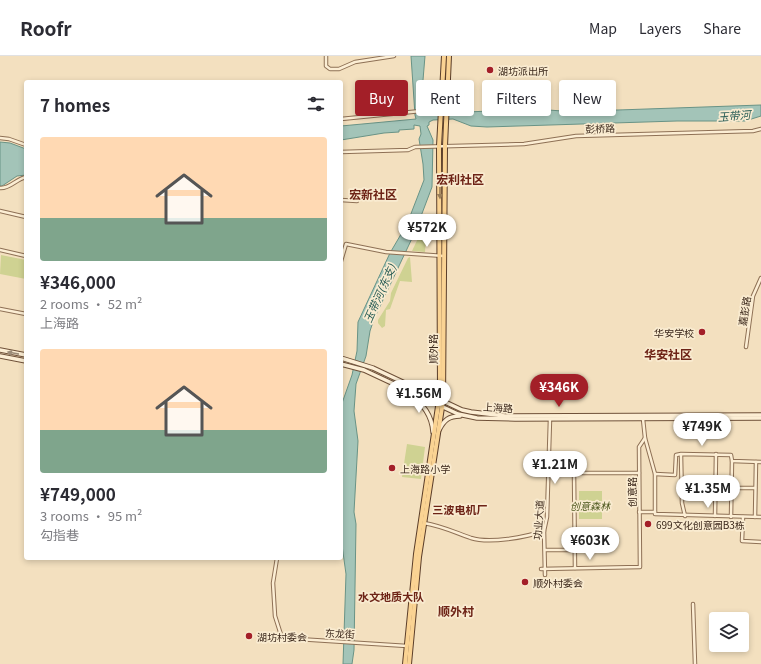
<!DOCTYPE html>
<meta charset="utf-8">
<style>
:root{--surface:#fff;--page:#f7f7f7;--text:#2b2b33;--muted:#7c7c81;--line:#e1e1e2;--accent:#a31f28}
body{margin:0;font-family:Georgia,"Noto Sans SC",serif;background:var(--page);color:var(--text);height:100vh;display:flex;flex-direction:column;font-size:15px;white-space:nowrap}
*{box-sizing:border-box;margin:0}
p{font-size:13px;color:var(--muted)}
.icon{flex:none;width:22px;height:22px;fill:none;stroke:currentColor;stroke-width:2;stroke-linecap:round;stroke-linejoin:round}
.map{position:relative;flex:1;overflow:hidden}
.drawer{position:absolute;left:24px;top:24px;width:319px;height:480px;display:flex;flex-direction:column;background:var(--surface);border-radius:4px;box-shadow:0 2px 6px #0003}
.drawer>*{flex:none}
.hud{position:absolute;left:355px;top:24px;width:346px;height:36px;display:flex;gap:8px}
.tools{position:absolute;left:709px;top:556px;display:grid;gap:8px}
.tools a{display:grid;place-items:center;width:40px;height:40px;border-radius:4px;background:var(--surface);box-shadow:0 2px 6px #0003;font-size:20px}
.price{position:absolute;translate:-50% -34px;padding:0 9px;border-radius:14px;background:#fff;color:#222;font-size:13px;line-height:26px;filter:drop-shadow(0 1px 2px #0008)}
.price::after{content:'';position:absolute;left:50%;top:24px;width:12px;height:9px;margin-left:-6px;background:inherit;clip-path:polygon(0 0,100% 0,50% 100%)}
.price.on{background:var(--accent);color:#fff}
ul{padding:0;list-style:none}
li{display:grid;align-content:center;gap:8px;height:212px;padding:0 16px}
li span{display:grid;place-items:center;height:124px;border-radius:4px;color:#555}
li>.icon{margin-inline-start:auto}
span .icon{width:72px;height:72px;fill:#fffc;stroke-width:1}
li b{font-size:17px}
h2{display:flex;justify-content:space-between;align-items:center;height:48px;padding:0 16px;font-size:17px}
.chip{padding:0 14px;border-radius:4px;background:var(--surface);box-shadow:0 2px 6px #0003;font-size:14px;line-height:36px}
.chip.on{background:var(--accent);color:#fff}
header{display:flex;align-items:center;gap:24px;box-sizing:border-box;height:56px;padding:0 20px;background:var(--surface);border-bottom:1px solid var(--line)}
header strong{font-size:19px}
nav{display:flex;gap:22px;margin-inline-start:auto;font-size:14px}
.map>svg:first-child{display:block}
</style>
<header>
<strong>Roofr</strong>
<nav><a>Map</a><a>Layers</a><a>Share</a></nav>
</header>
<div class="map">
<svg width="761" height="608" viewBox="0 0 761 608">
<rect width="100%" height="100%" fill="#f3e0bf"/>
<!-- green -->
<g fill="#cfd292">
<path d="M426 162V170L429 174H432V179L426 182 425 196 412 195 422 174Z"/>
<path d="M1 199 26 204V223L0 218Z"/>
<path d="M410 201 412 226 400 225 390 253 386 254 385 270 382 272 378 267V264L390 245 391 237 408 202Z"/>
<path d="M407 388 425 391 421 423 402 421Z"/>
<rect x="579" y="435" width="23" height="28"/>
</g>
<!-- water -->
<g fill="#a3c4b8" stroke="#699386">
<path d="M411 0H425L421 48 422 58 535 53 562 55 618 54 761 49V60L745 65H677L487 71 471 70 453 63 433 64 429 66V69L427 70 433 84 432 131 415 176 374 263 370 275 366 300 356 328 354 355 358 385 354 456 356 468 354 594 352 608H343L346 518 341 482V350L352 319 357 295 358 266 390 197 407 168 424 124 423 108 419 83 421 78 420 70 414 69V73L399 74V76L384 77 341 84V70L416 63 415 59Z"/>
<path d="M0 86 10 87 26 93V119L17 120 2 130H0Z"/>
</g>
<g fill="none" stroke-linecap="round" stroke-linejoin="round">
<defs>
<g id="minor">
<path d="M326 0V10L330 13H339L355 6 394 0"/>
<path d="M341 63 441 53"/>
<path d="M0 82 9 83 26 89"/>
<path d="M341 96 408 94 415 91 524 88 576 80 753 75 761 73"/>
<path d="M0 132C10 133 16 123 26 121"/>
<path d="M341 144 357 145"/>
<path d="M0 155 26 161"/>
<path d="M0 194 26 200"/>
<path d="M341 205 346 188 386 196 444 200"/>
<path d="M0 253 26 258"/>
<path d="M746 291 753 240 761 222"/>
<path d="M645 382 655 418V458L761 461"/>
<path d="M681 399 682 447 685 460"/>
<path d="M548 417H639"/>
<path d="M574 417 575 512"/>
<path d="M655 418 675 419 676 399 681 398 731 399 732 405 761 406"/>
<path d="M681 432H755"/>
<path d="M639 456H655"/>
<path d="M715 460 716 398"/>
<path d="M731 461 732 405"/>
<path d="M743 461 742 485 761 486"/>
<path d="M755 461 756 406"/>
<path d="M424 467C442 470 454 476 471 482 490 488 526 481 544 475"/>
<path d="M545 494H575"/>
<path d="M277 502 273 527 275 560 282 582 407 590"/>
<path d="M541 513 640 511 639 391 645 382 643 363"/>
<path d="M545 519 544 475 547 461 550 363"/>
<path d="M693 548 695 608"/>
</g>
<g id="secondary">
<path d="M0 294 26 299"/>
<path d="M0 300 26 305"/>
<path d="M341 302 373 312 462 354 471 356 505 360 761 359"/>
<path d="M341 308 364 314 458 358 477 362 515 363 761 362"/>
<path d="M411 338C423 349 432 359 433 376"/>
<path d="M439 374C444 364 449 360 460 360"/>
</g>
<g id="primary">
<path d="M405 608 416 498 440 337 439 90 444 0"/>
<path d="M409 608 419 501 443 345 445 90 449 0"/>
</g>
</defs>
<!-- minor casing -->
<use href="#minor" stroke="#8e7055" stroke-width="4.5"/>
<!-- secondary casing -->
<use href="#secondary" stroke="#6f5139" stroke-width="5.5"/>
<!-- primary casing -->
<use href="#primary" stroke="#5b3e2a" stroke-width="6"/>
<!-- minor -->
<use href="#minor" stroke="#fceed4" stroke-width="2.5"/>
<!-- secondary -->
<use href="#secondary" stroke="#fceed4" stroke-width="3.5"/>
<!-- primary -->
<use href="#primary" stroke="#fad393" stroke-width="4"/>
</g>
<!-- one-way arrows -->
<defs><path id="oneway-solid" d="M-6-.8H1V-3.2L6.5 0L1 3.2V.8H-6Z"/></defs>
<use fill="#9b7e58" href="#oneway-solid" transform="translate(440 137) rotate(90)"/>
<use fill="#9c8c78" href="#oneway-solid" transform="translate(13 297) rotate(-169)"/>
<!-- markers -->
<g fill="#a31f28" stroke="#f9ebd0" stroke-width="1.5">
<circle cx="490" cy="14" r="4"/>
<circle cx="702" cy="276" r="4"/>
<circle cx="392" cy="412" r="4"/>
<circle cx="648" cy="468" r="4"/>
<circle cx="525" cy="526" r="4"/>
<circle cx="249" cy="580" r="4"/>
</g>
<g text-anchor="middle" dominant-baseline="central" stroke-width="3.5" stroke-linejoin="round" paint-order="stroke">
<!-- poi labels -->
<g font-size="10" fill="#3c291c" stroke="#f9ebd0" text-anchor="start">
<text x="498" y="14">湖坊派出所</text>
<text x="694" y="276" text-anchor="end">华安学校</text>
<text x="400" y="412">上海路小学</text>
<text x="656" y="468">699文化创意园B3栋</text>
<text x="533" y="526">顺外村委会</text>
<text x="257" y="580">湖坊村委会</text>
</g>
<!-- street labels -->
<g font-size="10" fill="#3c291c" stroke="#f9ebd0">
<text transform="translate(600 72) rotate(-2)">彭桥路</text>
<text transform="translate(744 255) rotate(-81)">嘉彭路</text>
<text transform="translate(432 293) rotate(-90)">顺外路</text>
<text transform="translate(498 351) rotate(4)">上海路</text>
<text transform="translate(631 436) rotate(-90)">创意路</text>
<text transform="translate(538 464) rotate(-86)">功业大道</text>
<text transform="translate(340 577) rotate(3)">东龙街</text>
</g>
<!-- park labels -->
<g font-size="10" font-style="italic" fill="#4f5a20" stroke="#f9ebd0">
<text x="590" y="449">创意森林</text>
</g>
<!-- water labels -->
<g font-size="11" font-style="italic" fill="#295d56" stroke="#f9ebd0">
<text transform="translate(734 59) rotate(-4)">玉带河</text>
<text transform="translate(379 237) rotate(-66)">玉带河(东支)</text>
</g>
<!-- neighbourhood labels -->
<g font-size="11" font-weight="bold" fill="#6d2316" stroke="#f9ebd0">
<text x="460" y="453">三波电机厂</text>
<text x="391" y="540">水文地质大队</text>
</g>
<!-- quarter labels -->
<g font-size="12" font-weight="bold" fill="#6d2316" stroke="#f9ebd0">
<text x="460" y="122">宏利社区</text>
<text x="373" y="137">宏新社区</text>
<text x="668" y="297">华安社区</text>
<text x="456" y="554">顺外村</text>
</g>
</g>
</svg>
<div class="tools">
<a><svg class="icon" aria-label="layers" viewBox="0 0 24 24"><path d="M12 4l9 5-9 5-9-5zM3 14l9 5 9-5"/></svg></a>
</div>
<b class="price" style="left:427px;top:192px">¥572K</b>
<b class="price on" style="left:559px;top:352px">¥346K</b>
<b class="price" style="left:419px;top:358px">¥1.56M</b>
<b class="price" style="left:702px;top:391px">¥749K</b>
<b class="price" style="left:555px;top:429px">¥1.21M</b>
<b class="price" style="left:708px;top:453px">¥1.35M</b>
<b class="price" style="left:590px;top:505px">¥603K</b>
<div class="hud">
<a class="chip on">Buy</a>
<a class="chip">Rent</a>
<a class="chip">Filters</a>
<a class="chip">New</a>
</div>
<section class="drawer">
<h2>7 homes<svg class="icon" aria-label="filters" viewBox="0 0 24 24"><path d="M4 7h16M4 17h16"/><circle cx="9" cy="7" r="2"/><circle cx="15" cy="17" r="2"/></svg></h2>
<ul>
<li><span style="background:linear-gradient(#ffd9b3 65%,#7fa58c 0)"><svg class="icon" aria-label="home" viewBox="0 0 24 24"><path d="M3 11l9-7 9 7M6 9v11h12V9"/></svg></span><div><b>¥346,000</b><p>2 rooms · 52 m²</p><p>上海路</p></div></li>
<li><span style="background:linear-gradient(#ffd9b3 65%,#7fa58c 0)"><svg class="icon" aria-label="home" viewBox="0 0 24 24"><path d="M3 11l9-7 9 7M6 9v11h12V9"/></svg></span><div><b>¥749,000</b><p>3 rooms · 95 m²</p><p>勾指巷</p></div></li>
</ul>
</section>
</div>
